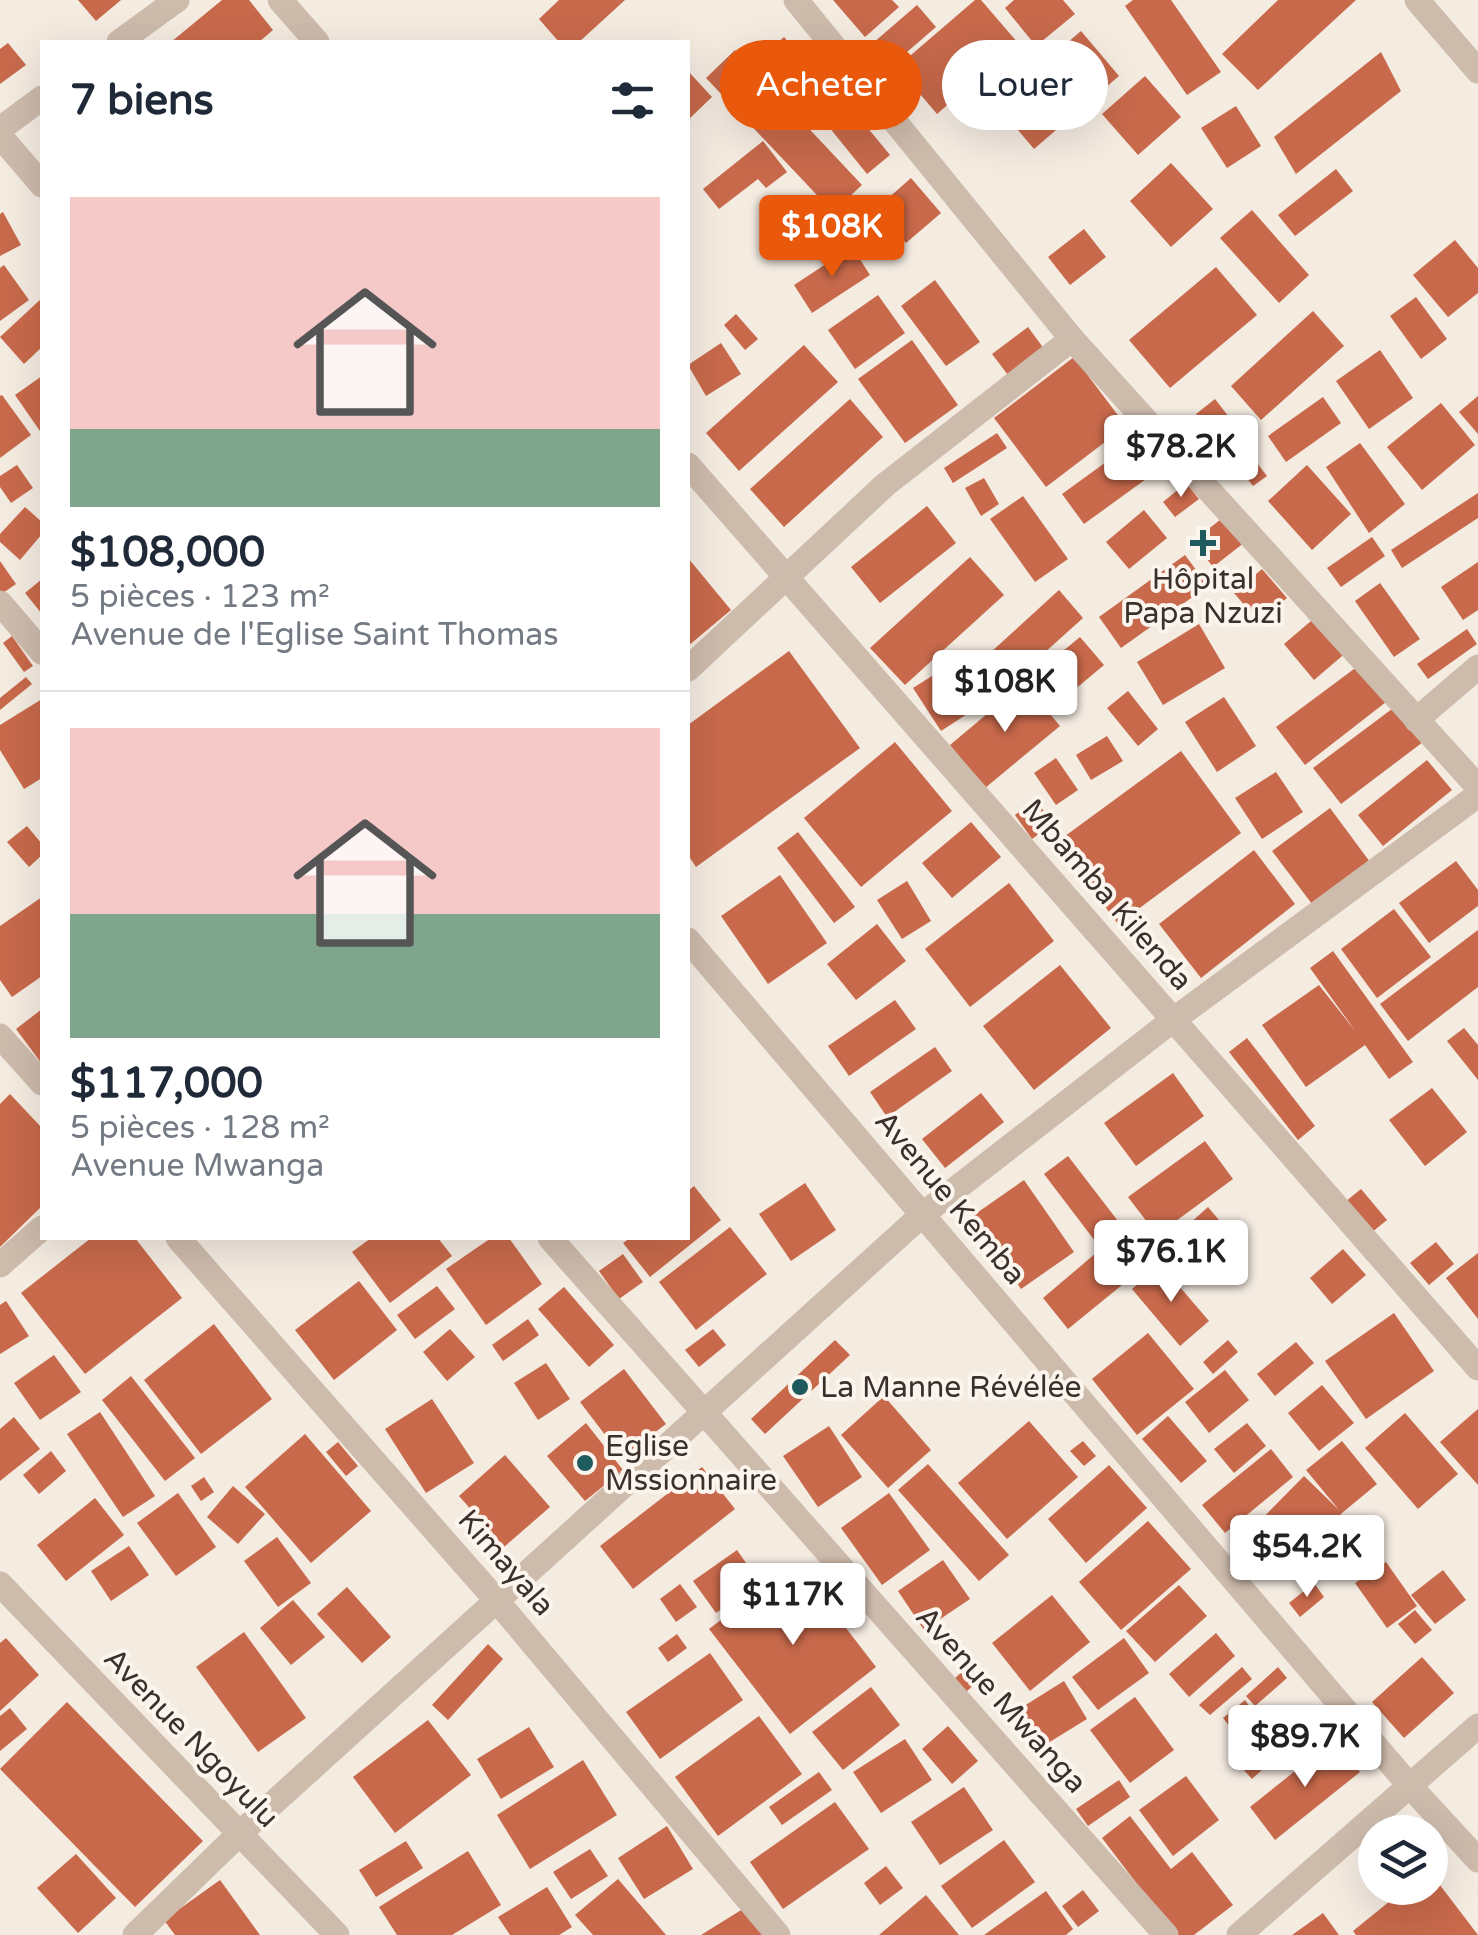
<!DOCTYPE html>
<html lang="fr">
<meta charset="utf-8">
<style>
:root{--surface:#fff;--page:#f6f6f7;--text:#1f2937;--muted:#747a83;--line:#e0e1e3;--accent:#ea580c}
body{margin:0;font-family:"Varela Round",sans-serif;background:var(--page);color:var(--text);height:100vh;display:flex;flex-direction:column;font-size:38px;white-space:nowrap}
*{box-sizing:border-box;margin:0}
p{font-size:32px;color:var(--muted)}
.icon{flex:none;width:55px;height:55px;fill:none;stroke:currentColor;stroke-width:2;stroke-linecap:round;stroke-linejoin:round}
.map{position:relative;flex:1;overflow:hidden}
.panel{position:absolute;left:40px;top:40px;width:650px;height:1200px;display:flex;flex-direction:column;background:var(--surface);border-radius:0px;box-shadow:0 10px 40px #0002}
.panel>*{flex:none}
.banner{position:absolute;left:720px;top:40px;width:608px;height:90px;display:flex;gap:20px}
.tools{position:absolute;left:1358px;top:1815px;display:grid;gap:20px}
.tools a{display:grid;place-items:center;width:90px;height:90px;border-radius:50%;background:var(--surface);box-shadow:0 10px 40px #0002;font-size:50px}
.price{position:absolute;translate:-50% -85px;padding:0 22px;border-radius:10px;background:#fff;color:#222;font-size:32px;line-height:65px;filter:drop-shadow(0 2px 5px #0008)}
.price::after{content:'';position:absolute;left:50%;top:60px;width:30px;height:22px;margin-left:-15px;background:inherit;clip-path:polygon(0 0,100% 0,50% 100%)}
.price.active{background:var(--accent);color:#fff}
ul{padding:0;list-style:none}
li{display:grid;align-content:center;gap:20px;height:530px;padding:0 30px}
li+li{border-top:2px solid var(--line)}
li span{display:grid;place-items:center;height:310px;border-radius:0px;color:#555}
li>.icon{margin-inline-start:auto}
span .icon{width:180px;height:180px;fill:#fffc;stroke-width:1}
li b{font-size:42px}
h2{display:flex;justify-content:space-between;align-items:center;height:120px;padding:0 30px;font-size:42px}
.chip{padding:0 35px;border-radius:45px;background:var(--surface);box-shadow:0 10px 40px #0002;font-size:35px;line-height:90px}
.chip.active{background:var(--accent);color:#fff}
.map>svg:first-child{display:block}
</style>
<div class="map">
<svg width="1478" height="1935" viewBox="0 0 1478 1935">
<rect width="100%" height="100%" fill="#f4ebe1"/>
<!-- building -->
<g fill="#c8694b">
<path d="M78 0H121L96 21Z"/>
<path d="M222 0H249L273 30 259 42H171Z"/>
<path d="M559 0H625L579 42H559L539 19Z"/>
<path d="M833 0H892L899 7 865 37Z"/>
<path d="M975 0H981L1018 43 937 114 897 67Z"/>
<path d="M1014 0H1063L1075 14 1036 46 1005 8Z"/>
<path d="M1133 0H1171L1221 72 1187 95 1125 6Z"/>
<path d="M1278 0H1356L1258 90 1222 54Z"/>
<path d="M917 5 936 27 892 65 873 43Z"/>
<path d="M1081 31 1119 76 1034 149 996 104Z"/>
<path d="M784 37 821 80 794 103 758 60Z"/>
<path d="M8 43 26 65 0 84V49Z"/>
<path d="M735 50 862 185 833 212 706 78Z"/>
<path d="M1381 52 1401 91 1296 174 1274 137Z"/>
<path d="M688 71 712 97 688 120Z"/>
<path d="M1145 76 1181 117 1138 155 1102 114Z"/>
<path d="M839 93 890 155 867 174 816 111Z"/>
<path d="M1236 106 1261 146 1227 168 1201 128Z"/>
<path d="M763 141 787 172 766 188 758 179 719 209 703 189Z"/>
<path d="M1171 163 1213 209 1171 247 1130 201Z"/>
<path d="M1336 169 1353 191 1295 236 1278 215Z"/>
<path d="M911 178 941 213 906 243 877 208Z"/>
<path d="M1252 210 1309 275 1279 303 1220 238Z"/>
<path d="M3 212 21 245 0 256V214Z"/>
<path d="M1084 229 1106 257 1070 285 1048 257Z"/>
<path d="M1455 240 1478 268V293L1448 317 1413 275Z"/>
<path d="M852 247 870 275 812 313 794 285Z"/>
<path d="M4 265 29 300 0 321V268Z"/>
<path d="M1216 267 1257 315 1170 388 1129 340Z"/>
<path d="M935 280 980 342 946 366 901 306Z"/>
<path d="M878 295 905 333 855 369 828 330Z"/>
<path d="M1416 297 1447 339 1421 359 1390 316Z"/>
<path d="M42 298V347L24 364 0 337Z"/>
<path d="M1313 311 1344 346 1261 420 1231 386Z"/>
<path d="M736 314 758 339 745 350 724 325Z"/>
<path d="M1028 327 1047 353 1011 379 992 354Z"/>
<path d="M912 340 958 405 905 443 858 379Z"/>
<path d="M721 343 741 374 706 396 688 365Z"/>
<path d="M804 345 838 382 739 471 706 433Z"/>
<path d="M1380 350 1413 398 1369 429 1336 381Z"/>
<path d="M1074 357 1126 426 1046 487 994 418Z"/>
<path d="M42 376V434L15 395Z"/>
<path d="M2 395 31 435 0 458V396Z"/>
<path d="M1478 396V434L1459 412Z"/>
<path d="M1323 397 1341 423 1286 462 1268 436Z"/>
<path d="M850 399 883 437 784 527 750 489Z"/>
<path d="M1215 399 1236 426 1217 441 1196 414Z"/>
<path d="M1441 403 1475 445 1422 490 1387 447Z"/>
<path d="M997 433 1007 448 953 483 944 468Z"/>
<path d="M1142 436 1164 466 1084 524 1062 494Z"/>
<path d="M1360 443 1405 504 1369 533 1326 467Z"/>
<path d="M1243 445 1267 476 1253 486 1229 456Z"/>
<path d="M17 465 33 488 11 503 0 487V476Z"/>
<path d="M1307 465 1351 514 1312 550 1268 501Z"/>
<path d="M984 478 999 504 981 516 965 488Z"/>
<path d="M1186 483 1199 499 1175 517 1163 502Z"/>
<path d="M1478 493V518L1402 568 1391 550Z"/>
<path d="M1023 496 1068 559 1035 582 990 519Z"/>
<path d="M927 506 956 543 880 603 851 567Z"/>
<path d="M25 507 42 522V534L20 560 0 542V534Z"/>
<path d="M1144 510 1167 538 1129 569 1106 542Z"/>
<path d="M1225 516 1245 542 1213 567 1193 541Z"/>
<path d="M1372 537 1385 556 1341 587 1327 568Z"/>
<path d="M1185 555 1208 586 1121 648 1099 617Z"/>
<path d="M970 557 1004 595 905 685 870 648Z"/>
<path d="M688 558 731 610 688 646Z"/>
<path d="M0 561 16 584 0 595Z"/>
<path d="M1478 562V610L1463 620 1441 587Z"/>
<path d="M1262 569 1287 598 1259 622 1234 593Z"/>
<path d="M42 579V614L25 593Z"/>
<path d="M1380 583 1420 639 1394 657 1355 601Z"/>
<path d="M1059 590 1083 618 1014 680 990 653Z"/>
<path d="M1318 615 1348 651 1314 680 1284 644Z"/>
<path d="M1199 624 1225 668 1163 705 1137 662Z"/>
<path d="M1467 629 1477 644 1428 679 1417 664Z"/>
<path d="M12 636 33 666 24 672 3 643Z"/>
<path d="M1080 637 1104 665 1055 706 1028 680Z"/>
<path d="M973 650 1001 692 941 731 913 688Z"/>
<path d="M789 651 860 748 696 867 688 855V725Z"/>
<path d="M1358 666 1386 702 1305 765 1276 727Z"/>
<path d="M26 677 32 684 0 710V698Z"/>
<path d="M1024 683 1060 726 985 788 950 745Z"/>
<path d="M1128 691 1158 729 1138 746 1107 708Z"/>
<path d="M1224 697 1256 746 1217 772 1185 722Z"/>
<path d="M42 699V778L24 789 0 750V725Z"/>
<path d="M1396 706 1423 742 1341 804 1313 768Z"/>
<path d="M1107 736 1123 761 1091 780 1076 755Z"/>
<path d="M895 742 952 811 861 887 804 818Z"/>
<path d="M1181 751 1241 833 1118 924 1057 842Z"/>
<path d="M1056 758 1078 790 1056 805 1034 773Z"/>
<path d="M1427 760 1452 790 1383 846 1358 815Z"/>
<path d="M1276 772 1303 812 1262 839 1235 798Z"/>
<path d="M1036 800 1053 824 1032 839 1015 815Z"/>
<path d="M1330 808 1370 862 1312 904 1272 851Z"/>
<path d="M971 822 1001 857 952 898 922 863Z"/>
<path d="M27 826 42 844V855L29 867 7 842Z"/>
<path d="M798 832 855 907 834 923 777 848Z"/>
<path d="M1254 850 1295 904 1201 978 1159 924Z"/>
<path d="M1456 861 1478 890V906L1429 943 1399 903Z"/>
<path d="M780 875 827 943 768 984 721 916Z"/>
<path d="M907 881 931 921 902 939 877 900Z"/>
<path d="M1009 883 1054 941 970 1007 925 949Z"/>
<path d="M42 897V976L12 997 0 980V926Z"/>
<path d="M1394 909 1431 957 1377 998 1341 949Z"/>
<path d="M877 924 906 961 856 1000 827 964Z"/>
<path d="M1478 930V987L1408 1041 1380 1004Z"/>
<path d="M1333 951 1413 1062 1389 1079 1365 1045 1306 1087 1262 1025 1319 985 1356 1032 1310 968Z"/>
<path d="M1060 965 1111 1028 1034 1090 983 1026Z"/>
<path d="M895 1000 916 1029 849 1076 828 1046Z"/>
<path d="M42 1009V1064L16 1029Z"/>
<path d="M1464 1028 1478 1045V1080L1447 1041Z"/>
<path d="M1247 1038 1315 1126 1298 1140 1229 1052Z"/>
<path d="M935 1047 952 1071 887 1117 870 1092Z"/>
<path d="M1173 1073 1204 1116 1136 1166 1104 1123Z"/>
<path d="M1432 1088 1467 1132 1425 1166 1389 1120Z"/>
<path d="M981 1093 1004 1122 945 1168 922 1139Z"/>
<path d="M10 1094 42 1128V1206L0 1247V1104Z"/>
<path d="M1205 1141 1233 1179 1157 1235 1128 1197Z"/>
<path d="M1068 1156 1151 1264 1127 1283 1044 1174Z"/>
<path d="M1024 1180 1074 1252 1021 1289 971 1217Z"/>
<path d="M805 1183 836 1230 791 1261 759 1214Z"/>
<path d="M694 1186 721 1220 650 1277 623 1243 630 1238H688V1191Z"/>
<path d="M1361 1189 1387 1220 1371 1233 1345 1202Z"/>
<path d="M1208 1207 1245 1251 1216 1276 1179 1233Z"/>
<path d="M730 1227 767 1274 696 1330 659 1282Z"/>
<path d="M91 1238H135L182 1298 85 1374 21 1293Z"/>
<path d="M371 1238H438L452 1256 390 1303 352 1252Z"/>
<path d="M491 1238H509L542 1284 486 1325 446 1269Z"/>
<path d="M1436 1242 1454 1264 1429 1285 1410 1263Z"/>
<path d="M1343 1249 1366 1275 1332 1304 1310 1278Z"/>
<path d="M1096 1253 1122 1285 1068 1329 1043 1298Z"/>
<path d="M1478 1253V1319L1446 1278Z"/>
<path d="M623 1254 643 1282 619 1299 599 1271Z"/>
<path d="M1161 1265 1209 1321 1180 1346 1132 1289Z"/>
<path d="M359 1281 397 1330 334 1380 295 1330Z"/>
<path d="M437 1286 455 1309 415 1339 397 1315Z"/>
<path d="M564 1287 614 1345 589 1367 538 1309Z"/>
<path d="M6 1301 29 1336 0 1354V1305Z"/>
<path d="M1394 1313 1434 1371 1366 1419 1325 1361Z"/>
<path d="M528 1319 539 1335 503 1361 492 1345Z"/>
<path d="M214 1324 272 1399 201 1454 144 1380Z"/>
<path d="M450 1329 475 1357 447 1381 423 1352Z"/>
<path d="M713 1329 726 1345 699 1367 685 1350Z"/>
<path d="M1148 1333 1194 1389 1137 1435 1092 1379Z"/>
<path d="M835 1340 850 1355 765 1434 751 1419Z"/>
<path d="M1228 1340 1238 1352 1213 1374 1203 1362Z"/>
<path d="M1296 1342 1314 1363 1275 1396 1257 1374Z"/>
<path d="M54 1355 81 1392 40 1420 14 1383Z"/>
<path d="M546 1363 570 1399 538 1420 514 1383Z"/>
<path d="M624 1369 666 1424 622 1457 580 1402Z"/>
<path d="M1225 1370 1249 1400 1209 1433 1185 1402Z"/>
<path d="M131 1376 195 1458 165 1481 102 1400Z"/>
<path d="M1322 1385 1354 1423 1319 1451 1288 1413Z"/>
<path d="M884 1396 931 1450 888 1488 841 1435Z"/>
<path d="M432 1399 474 1463 426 1493 385 1429Z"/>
<path d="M1478 1409V1485L1440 1442Z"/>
<path d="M100 1412 155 1496 123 1517 67 1434Z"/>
<path d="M1405 1413 1458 1474 1418 1509 1365 1448Z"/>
<path d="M1168 1416 1207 1461 1181 1483 1142 1439Z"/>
<path d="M14 1417 40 1449 0 1481V1429Z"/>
<path d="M1029 1421 1078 1477 1007 1539 958 1483Z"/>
<path d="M586 1423 623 1470 585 1501 547 1456Z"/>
<path d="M1247 1423 1266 1446 1234 1473 1214 1449Z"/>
<path d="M829 1426 862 1477 818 1507 783 1456Z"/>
<path d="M305 1434 371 1511 311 1563 245 1487Z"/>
<path d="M1083 1441 1096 1456 1084 1466 1070 1451Z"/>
<path d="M1342 1441 1377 1484 1342 1513 1286 1571 1248 1533 1304 1476 1339 1510 1306 1470Z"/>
<path d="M338 1442 358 1466 346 1476 326 1452Z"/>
<path d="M1271 1449 1293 1477 1225 1533 1202 1505Z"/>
<path d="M51 1451 66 1471 39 1494 23 1475Z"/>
<path d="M505 1455 550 1507 504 1547 459 1496Z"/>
<path d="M928 1464 1009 1555 979 1581 898 1490Z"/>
<path d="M1109 1465 1147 1508 1086 1563 1048 1519Z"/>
<path d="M702 1467 735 1509 633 1589 600 1546Z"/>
<path d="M204 1477 214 1492 201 1501 191 1486Z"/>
<path d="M233 1486 265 1514 238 1544 207 1517Z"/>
<path d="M178 1493 216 1547 176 1576 137 1523Z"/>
<path d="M889 1493 930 1550 882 1585 841 1528Z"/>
<path d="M95 1498 124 1535 66 1581 37 1545Z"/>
<path d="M1353 1517 1376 1546 1337 1577 1314 1550Z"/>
<path d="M1148 1521 1191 1569 1121 1630 1079 1582Z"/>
<path d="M277 1537 311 1583 278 1607 244 1561Z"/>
<path d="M129 1546 149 1575 111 1601 91 1571Z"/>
<path d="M737 1550 760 1583 716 1613 693 1581Z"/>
<path d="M943 1560 970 1599 924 1630 898 1591Z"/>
<path d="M1386 1562 1417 1606 1387 1628 1355 1583Z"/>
<path d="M796 1563 876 1667 790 1734 709 1629Z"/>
<path d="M1443 1570 1466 1600 1435 1624 1411 1595Z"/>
<path d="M1314 1583 1324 1597 1300 1617 1289 1603Z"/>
<path d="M680 1584 697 1607 676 1622 660 1599Z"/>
<path d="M1179 1585 1207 1616 1155 1662 1126 1631Z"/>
<path d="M347 1587 391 1637 362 1663 317 1614Z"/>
<path d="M1052 1595 1090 1642 1030 1691 992 1643Z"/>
<path d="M293 1600 325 1637 291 1665 260 1628Z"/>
<path d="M1415 1610 1432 1630 1415 1644 1398 1624Z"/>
<path d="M244 1632 306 1718 258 1752 196 1667Z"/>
<path d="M1216 1633 1235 1656 1189 1697 1169 1674Z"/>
<path d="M677 1634 687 1648 668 1662 658 1648Z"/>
<path d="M6 1638 39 1675 0 1711V1643Z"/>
<path d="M1124 1638 1149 1673 1098 1710 1072 1677Z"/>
<path d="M488 1644 503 1659 448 1720 432 1705Z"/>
<path d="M710 1653 743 1700 660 1759 626 1712Z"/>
<path d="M1422 1657 1454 1693 1404 1738 1372 1702Z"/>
<path d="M968 1666 980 1679 965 1693 953 1680Z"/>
<path d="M1242 1667 1252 1679 1210 1715 1199 1705Z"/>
<path d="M1278 1667 1287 1678 1255 1706 1246 1696Z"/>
<path d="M1064 1681 1087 1719 1035 1751 1011 1714Z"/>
<path d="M871 1687 900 1725 843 1770 812 1732Z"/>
<path d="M1135 1697 1174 1750 1130 1783 1090 1730Z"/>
<path d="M1245 1700 1253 1711 1231 1728 1223 1718Z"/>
<path d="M67 1702 203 1841 135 1907 0 1769Z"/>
<path d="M10 1708 27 1729 0 1751V1716Z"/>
<path d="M759 1716 802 1774 718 1836 675 1777Z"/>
<path d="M428 1720 471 1775 395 1833 353 1777Z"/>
<path d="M948 1726 978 1761 952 1784 922 1749Z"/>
<path d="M529 1727 554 1767 501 1799 477 1759Z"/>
<path d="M905 1739 932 1780 881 1813 853 1772Z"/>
<path d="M1334 1740 1360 1772 1275 1840 1250 1807Z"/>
<path d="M1267 1748 1276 1757 1252 1779 1243 1769Z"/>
<path d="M583 1760 617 1815 530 1869 497 1815Z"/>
<path d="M819 1772 832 1790 782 1825 769 1807Z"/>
<path d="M1186 1776 1219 1820 1173 1856 1139 1810Z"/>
<path d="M1119 1780 1130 1797 1088 1826 1076 1809Z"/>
<path d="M964 1787 993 1830 940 1865 911 1822Z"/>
<path d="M835 1802 869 1849 783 1909 750 1862Z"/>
<path d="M1130 1816 1171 1869 1192 1852 1233 1905 1194 1935H1176L1102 1838Z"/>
<path d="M667 1826 693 1869 644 1899 618 1858Z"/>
<path d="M1004 1840 1035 1882 972 1928 941 1886Z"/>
<path d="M406 1841 423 1868 376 1897 359 1870Z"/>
<path d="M590 1849 608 1876 571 1899 553 1872Z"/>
<path d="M468 1851 501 1905 452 1935H397L379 1907Z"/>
<path d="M76 1854 116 1898 78 1933 37 1888Z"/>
<path d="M886 1866 903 1888 880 1905 864 1883Z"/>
<path d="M1430 1872 1478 1935H1356L1353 1931 1406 1888H1430Z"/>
<path d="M618 1879 666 1935H593L575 1915Z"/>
<path d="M220 1880 260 1935H175L164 1920Z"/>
<path d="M547 1887 572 1927 559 1935H510L498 1917Z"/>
<path d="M1083 1890 1099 1911 1078 1927 1062 1906Z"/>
<path d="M1046 1891 1073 1929 1066 1935H984Z"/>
<path d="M926 1895 959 1935H879Z"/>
<path d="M746 1907 764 1935H701Z"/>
<path d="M1323 1913 1339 1935H1292Z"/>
</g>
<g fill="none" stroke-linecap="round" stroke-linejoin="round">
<!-- street -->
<g stroke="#cdbbac" stroke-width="25">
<path d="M280 0 317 42"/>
<path d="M796 0 1072 339 1478 787"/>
<path d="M1417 0 1478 71"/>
<path d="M119 42 177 0"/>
<path d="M0 129 42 98"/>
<path d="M0 136 42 185"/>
<path d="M688 465 1478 1368"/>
<path d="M0 603 42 652"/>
<path d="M688 669 885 485 1072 339"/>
<path d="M1416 720 1478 667"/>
<path d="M688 940 1409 1785 1478 1860"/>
<path d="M0 1036 42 1083"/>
<path d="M178 1238 497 1601 778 1935"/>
<path d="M550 1238 1166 1935"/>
<path d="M0 1265 42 1228"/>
<path d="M0 1584 337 1935"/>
<path d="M135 1935 238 1835 922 1215 1173 1020 1478 795"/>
<path d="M1239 1935 1478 1726"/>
</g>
</g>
<!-- markers -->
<g fill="#1f5a5e" stroke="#fbf5ee" stroke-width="4">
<path d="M1198 528h10v10h10v10h-10v10h-10v-10h-10v-10h10z"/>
<circle cx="800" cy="1387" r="10"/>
<circle cx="585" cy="1463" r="10"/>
</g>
<g text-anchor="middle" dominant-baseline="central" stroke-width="8" stroke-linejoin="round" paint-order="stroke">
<!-- poi labels -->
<g font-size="30" fill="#3b302b" stroke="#fbf5ee" text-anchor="start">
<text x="1203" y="579" text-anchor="middle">Hôpital<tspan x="1203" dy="34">Papa Nzuzi</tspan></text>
<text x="820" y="1387">La Manne Révélée</text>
<text x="605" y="1446">Eglise<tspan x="605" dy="34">Mssionnaire</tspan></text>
</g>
<!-- street labels -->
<g font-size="30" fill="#3b302b" stroke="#fbf5ee">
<text transform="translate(1107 895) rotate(49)">Mbamba Kilenda</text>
<text transform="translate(950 1198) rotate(50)">Avenue Kemba</text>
<text transform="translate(506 1563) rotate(49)">Kimayala</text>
<text transform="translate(1001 1700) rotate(48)">Avenue Mwanga</text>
<text transform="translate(191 1738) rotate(46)">Avenue Ngoyulu</text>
</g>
</g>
</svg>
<div class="tools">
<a><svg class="icon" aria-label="layers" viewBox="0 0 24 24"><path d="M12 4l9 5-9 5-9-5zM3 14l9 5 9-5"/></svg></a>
</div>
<b class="price active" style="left:832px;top:280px">$108K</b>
<b class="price" style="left:1181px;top:500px">$78.2K</b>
<b class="price" style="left:1005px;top:735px">$108K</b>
<b class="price" style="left:1171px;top:1305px">$76.1K</b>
<b class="price" style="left:1307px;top:1600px">$54.2K</b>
<b class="price" style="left:793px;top:1648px">$117K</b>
<b class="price" style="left:1305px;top:1790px">$89.7K</b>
<div class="banner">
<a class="chip active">Acheter</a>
<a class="chip">Louer</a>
</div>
<section class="panel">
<h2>7 biens<svg class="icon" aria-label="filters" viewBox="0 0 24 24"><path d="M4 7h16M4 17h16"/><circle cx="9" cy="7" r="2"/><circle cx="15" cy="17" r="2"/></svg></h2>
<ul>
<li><span style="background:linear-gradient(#f6c9c9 75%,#7fa58c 0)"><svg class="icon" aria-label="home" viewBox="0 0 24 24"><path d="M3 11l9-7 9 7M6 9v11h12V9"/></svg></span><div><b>$108,000</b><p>5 pièces · 123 m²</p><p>Avenue de l'Eglise Saint Thomas</p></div></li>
<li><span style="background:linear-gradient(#f6c9c9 60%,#7fa58c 0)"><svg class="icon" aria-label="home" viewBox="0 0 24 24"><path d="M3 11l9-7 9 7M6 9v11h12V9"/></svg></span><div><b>$117,000</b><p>5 pièces · 128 m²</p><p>Avenue Mwanga</p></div></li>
</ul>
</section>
</div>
